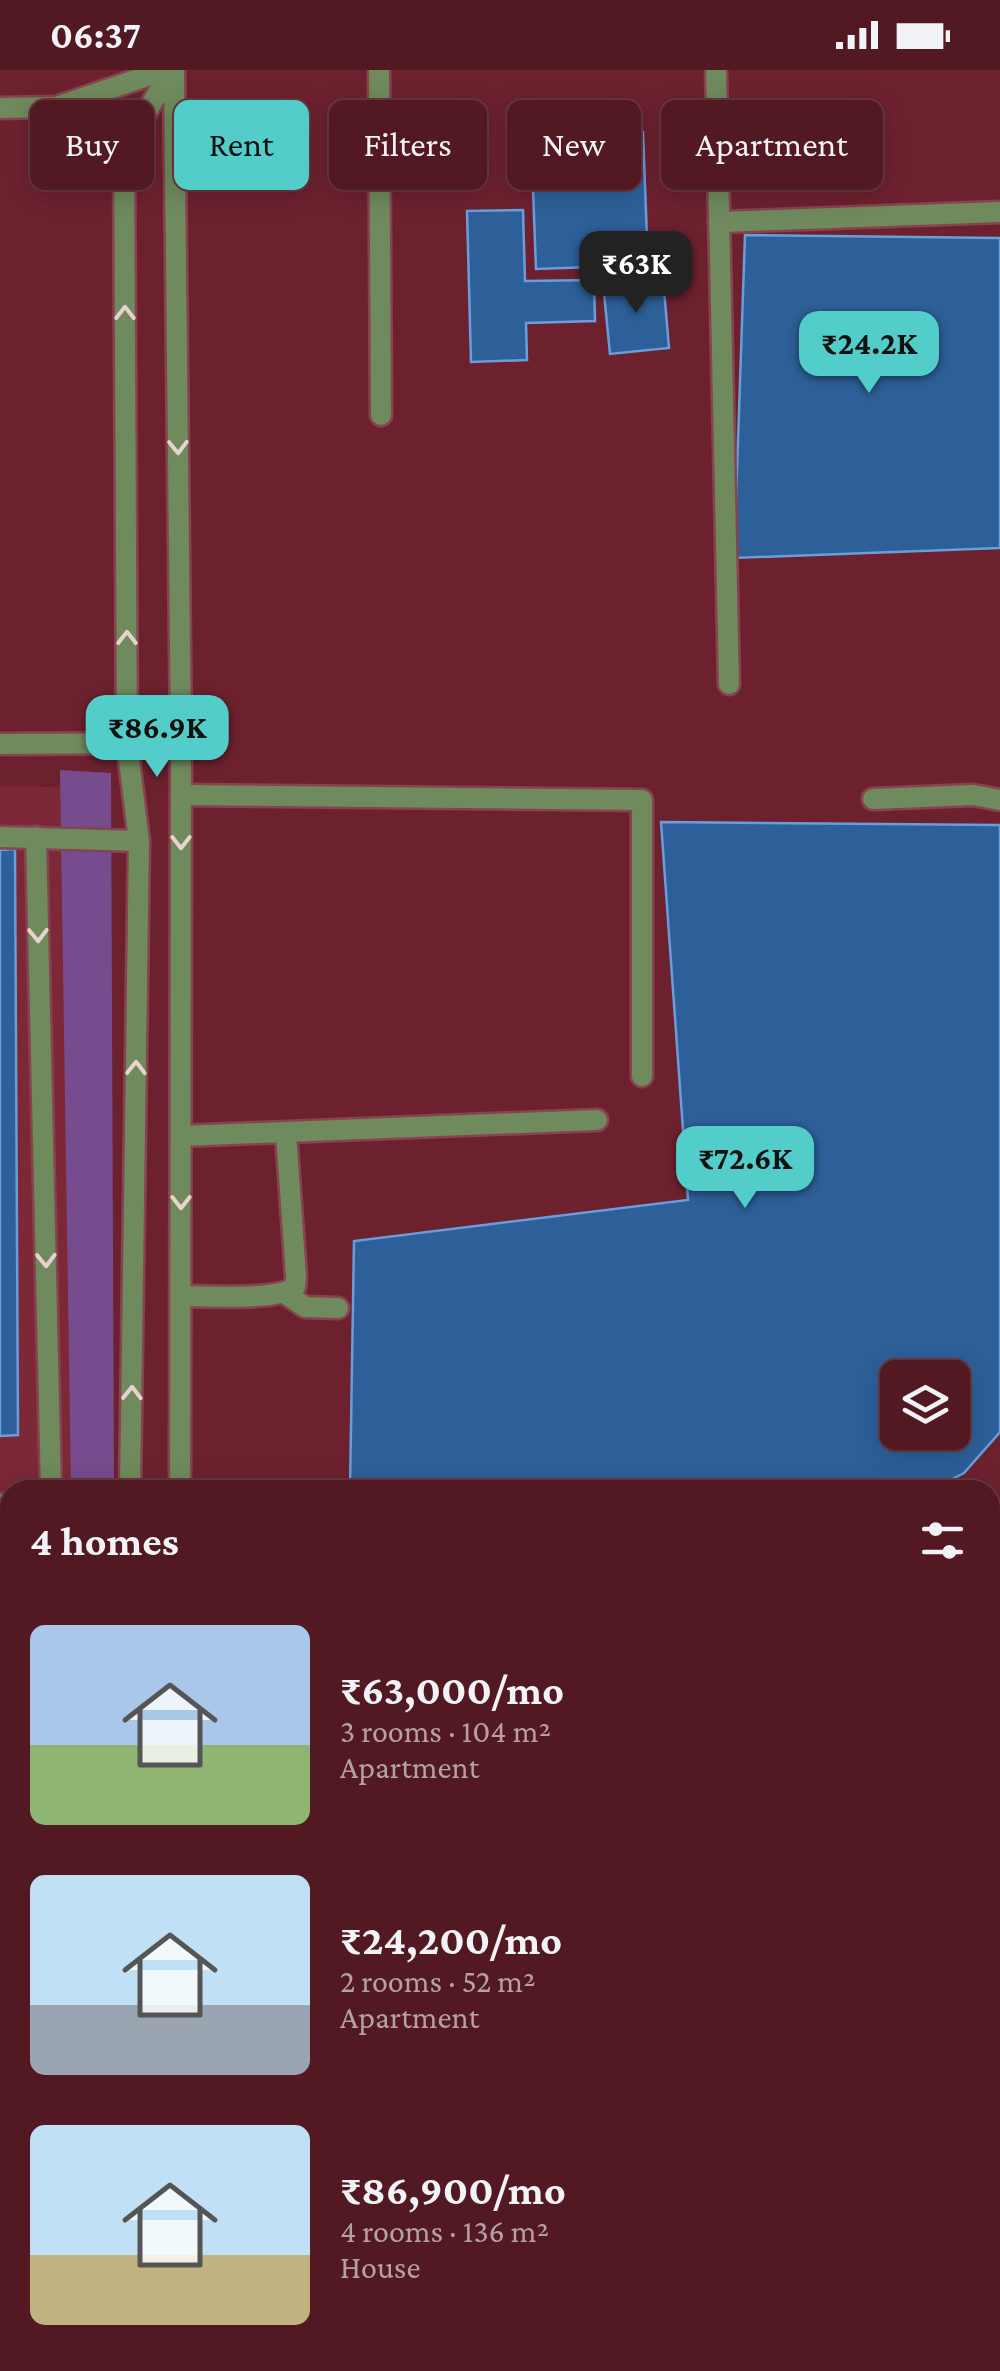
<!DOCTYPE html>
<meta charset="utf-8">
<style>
:root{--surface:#521923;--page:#58222b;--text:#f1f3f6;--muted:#b5a0a6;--line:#683841;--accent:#53cdca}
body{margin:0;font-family:"Crimson Pro",serif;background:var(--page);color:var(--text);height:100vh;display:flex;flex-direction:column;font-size:38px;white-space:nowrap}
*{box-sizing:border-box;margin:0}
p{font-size:32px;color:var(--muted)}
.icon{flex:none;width:55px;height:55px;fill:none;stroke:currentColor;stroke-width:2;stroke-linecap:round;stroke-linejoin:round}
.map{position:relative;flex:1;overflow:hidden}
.side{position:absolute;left:0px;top:1410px;width:1000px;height:892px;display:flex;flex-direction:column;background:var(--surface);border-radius:30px 30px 0 0;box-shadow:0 5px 25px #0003,0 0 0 2px var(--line)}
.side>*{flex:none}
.banner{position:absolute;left:30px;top:30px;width:940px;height:90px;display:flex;gap:20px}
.tools{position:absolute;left:880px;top:1290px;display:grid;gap:20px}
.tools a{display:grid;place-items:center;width:90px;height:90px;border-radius:15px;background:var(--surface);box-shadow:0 5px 25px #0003,0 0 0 2px var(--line);font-size:50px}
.price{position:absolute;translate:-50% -85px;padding:0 22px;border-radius:20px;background:var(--accent);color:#111;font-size:32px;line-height:65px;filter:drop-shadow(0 2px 5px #0008)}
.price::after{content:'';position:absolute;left:50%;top:60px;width:30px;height:22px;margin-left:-15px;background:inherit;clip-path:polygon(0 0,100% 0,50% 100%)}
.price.active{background:#222;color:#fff}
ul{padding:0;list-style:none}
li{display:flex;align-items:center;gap:30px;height:250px;padding:0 30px}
li span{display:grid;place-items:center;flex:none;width:280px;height:200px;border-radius:15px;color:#555}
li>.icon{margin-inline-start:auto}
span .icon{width:120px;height:120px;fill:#fffc;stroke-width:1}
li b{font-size:42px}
h2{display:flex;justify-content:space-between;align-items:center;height:120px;padding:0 30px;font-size:42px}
.pill{padding:0 35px;border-radius:15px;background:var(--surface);box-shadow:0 5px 25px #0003,0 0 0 2px var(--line);font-size:35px;line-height:90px}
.pill.active{background:var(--accent);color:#111}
.status{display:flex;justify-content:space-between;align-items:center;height:70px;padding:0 50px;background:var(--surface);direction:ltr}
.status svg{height:28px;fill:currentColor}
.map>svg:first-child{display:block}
</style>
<div class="status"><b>06:37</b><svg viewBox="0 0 49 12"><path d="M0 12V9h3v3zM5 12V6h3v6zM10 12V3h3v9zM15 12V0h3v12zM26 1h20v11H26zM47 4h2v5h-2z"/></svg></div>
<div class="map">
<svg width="1000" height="2301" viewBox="0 0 1000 2301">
<rect width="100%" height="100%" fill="#6d212f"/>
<!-- built -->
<path fill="#7c2837" d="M0 716 89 718 102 1420H10V1466H0Z"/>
<!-- green -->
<path fill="#774c8e" d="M60 700 111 703 114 1420H71Z"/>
<!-- building -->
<g fill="#2d6099" stroke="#699edb" stroke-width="2.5" fill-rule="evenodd">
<path d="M643 62 648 195 536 199 531 66Z"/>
<path d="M523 140 525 211 594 210 595 251 526 253 527 290 471 292 467 141Z"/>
<path d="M745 165 1000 168V478L734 488Z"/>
<path d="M663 208 669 278 610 284 603 213Z"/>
<path d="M661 752 1000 755V1362L964 1403 931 1420H350L354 1171 688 1130ZM898 1308H952V1362H898Z"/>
<path d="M15 779 18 1365 0 1366V780Z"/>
<path d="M1000 1772V1978H990V1773Z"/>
<path d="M990 2123 1000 2128V2301H300V2292H990Z"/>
<path d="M0 2263H10V2292H18V2301H0Z"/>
<path d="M357 2292H523L528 2301H357Z"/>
</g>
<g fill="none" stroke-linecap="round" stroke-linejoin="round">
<defs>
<g id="service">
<path d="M379 0 381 345"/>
<path d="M716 0 729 614"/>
<path d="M719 152 1000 142"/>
<path d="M181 725 642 730V1006"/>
<path d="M873 729 973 725 1000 730"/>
<path d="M0 767 139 771"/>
<path d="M36 767 51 1420"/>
<path d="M181 1066 597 1050"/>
<path d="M286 1224 305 1237 338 1238"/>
<path d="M180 1226C206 1226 277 1231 295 1217L296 1207 286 1063"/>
<path d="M0 1434H10"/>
<path d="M990 2187 1000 2194"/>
</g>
<g id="minor">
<path d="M174 0 181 673 180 1420"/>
<path d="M0 674 181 673"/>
<path d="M130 1420 139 771 127 674 124 78 172 0"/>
<path d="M166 2292 167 2301"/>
</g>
<g id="tertiary">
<path d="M0 38 56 37 165 0"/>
<path d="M990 1472 1000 1466"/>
<path d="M990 1642 1000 1641"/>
<path d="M0 1658H10"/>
<path d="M0 1868H10"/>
<path d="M990 2043 1000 2049"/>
</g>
<g id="primary">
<path d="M990 1708H1000"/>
<path d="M0 1723 10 1722"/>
<path d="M990 1808H1000"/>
<path d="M0 1813H10"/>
</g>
</defs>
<!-- service casing -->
<use href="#service" stroke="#87434f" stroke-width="25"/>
<!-- minor casing -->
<use href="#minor" stroke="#87434f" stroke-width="25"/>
<!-- tertiary casing -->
<use href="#tertiary" stroke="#87434f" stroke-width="25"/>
<!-- primary casing -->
<use href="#primary" stroke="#87434f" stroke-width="30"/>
<!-- service -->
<use href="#service" stroke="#6f8a5d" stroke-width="20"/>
<!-- minor -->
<use href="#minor" stroke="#6f8a5d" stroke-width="20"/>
<!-- tertiary -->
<use href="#tertiary" stroke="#6f8a5d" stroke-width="20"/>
<!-- primary -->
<use href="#primary" stroke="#9bd173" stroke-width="25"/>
</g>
<!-- one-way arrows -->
<defs><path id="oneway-chevron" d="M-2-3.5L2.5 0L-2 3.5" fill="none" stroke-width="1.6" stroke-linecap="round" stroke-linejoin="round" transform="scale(2.5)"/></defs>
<g stroke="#e7d2cd">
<use href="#oneway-chevron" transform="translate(125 243) rotate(-90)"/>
<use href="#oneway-chevron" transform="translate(178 377) rotate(89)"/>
<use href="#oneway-chevron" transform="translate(127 568) rotate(-90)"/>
<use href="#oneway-chevron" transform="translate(181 772) rotate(90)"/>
<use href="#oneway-chevron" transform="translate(38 865) rotate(89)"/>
<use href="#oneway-chevron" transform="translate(136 998) rotate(-89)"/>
<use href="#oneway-chevron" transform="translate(181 1132) rotate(90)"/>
<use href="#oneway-chevron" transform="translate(46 1190) rotate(89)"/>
<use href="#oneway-chevron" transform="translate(132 1323) rotate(-89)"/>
</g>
</svg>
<div class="tools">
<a><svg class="icon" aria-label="layers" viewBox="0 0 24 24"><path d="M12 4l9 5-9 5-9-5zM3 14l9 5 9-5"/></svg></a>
</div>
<b class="price active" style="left:636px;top:246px">₹63K</b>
<b class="price" style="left:869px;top:326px">₹24.2K</b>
<b class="price" style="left:157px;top:710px">₹86.9K</b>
<b class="price" style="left:745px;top:1141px">₹72.6K</b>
<div class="banner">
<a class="pill">Buy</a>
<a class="pill active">Rent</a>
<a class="pill">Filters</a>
<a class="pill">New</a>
<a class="pill">Apartment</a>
</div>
<section class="side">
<h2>4 homes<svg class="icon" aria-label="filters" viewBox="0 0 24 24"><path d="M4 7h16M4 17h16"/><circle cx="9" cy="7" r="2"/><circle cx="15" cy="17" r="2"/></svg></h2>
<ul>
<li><span style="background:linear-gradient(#a9c7e8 60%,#8fb573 0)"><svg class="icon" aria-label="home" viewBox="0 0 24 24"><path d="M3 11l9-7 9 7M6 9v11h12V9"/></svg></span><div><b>₹63,000/mo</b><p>3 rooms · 104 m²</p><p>Apartment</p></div></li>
<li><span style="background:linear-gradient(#bfe0f5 65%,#9aa5b1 0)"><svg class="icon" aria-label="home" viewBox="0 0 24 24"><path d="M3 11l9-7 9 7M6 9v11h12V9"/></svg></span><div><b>₹24,200/mo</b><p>2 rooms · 52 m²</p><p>Apartment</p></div></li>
<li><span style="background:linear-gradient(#bfe0f5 65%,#c2b280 0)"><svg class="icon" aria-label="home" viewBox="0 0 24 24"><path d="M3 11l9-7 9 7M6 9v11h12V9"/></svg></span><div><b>₹86,900/mo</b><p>4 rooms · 136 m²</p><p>House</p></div></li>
</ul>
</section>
</div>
